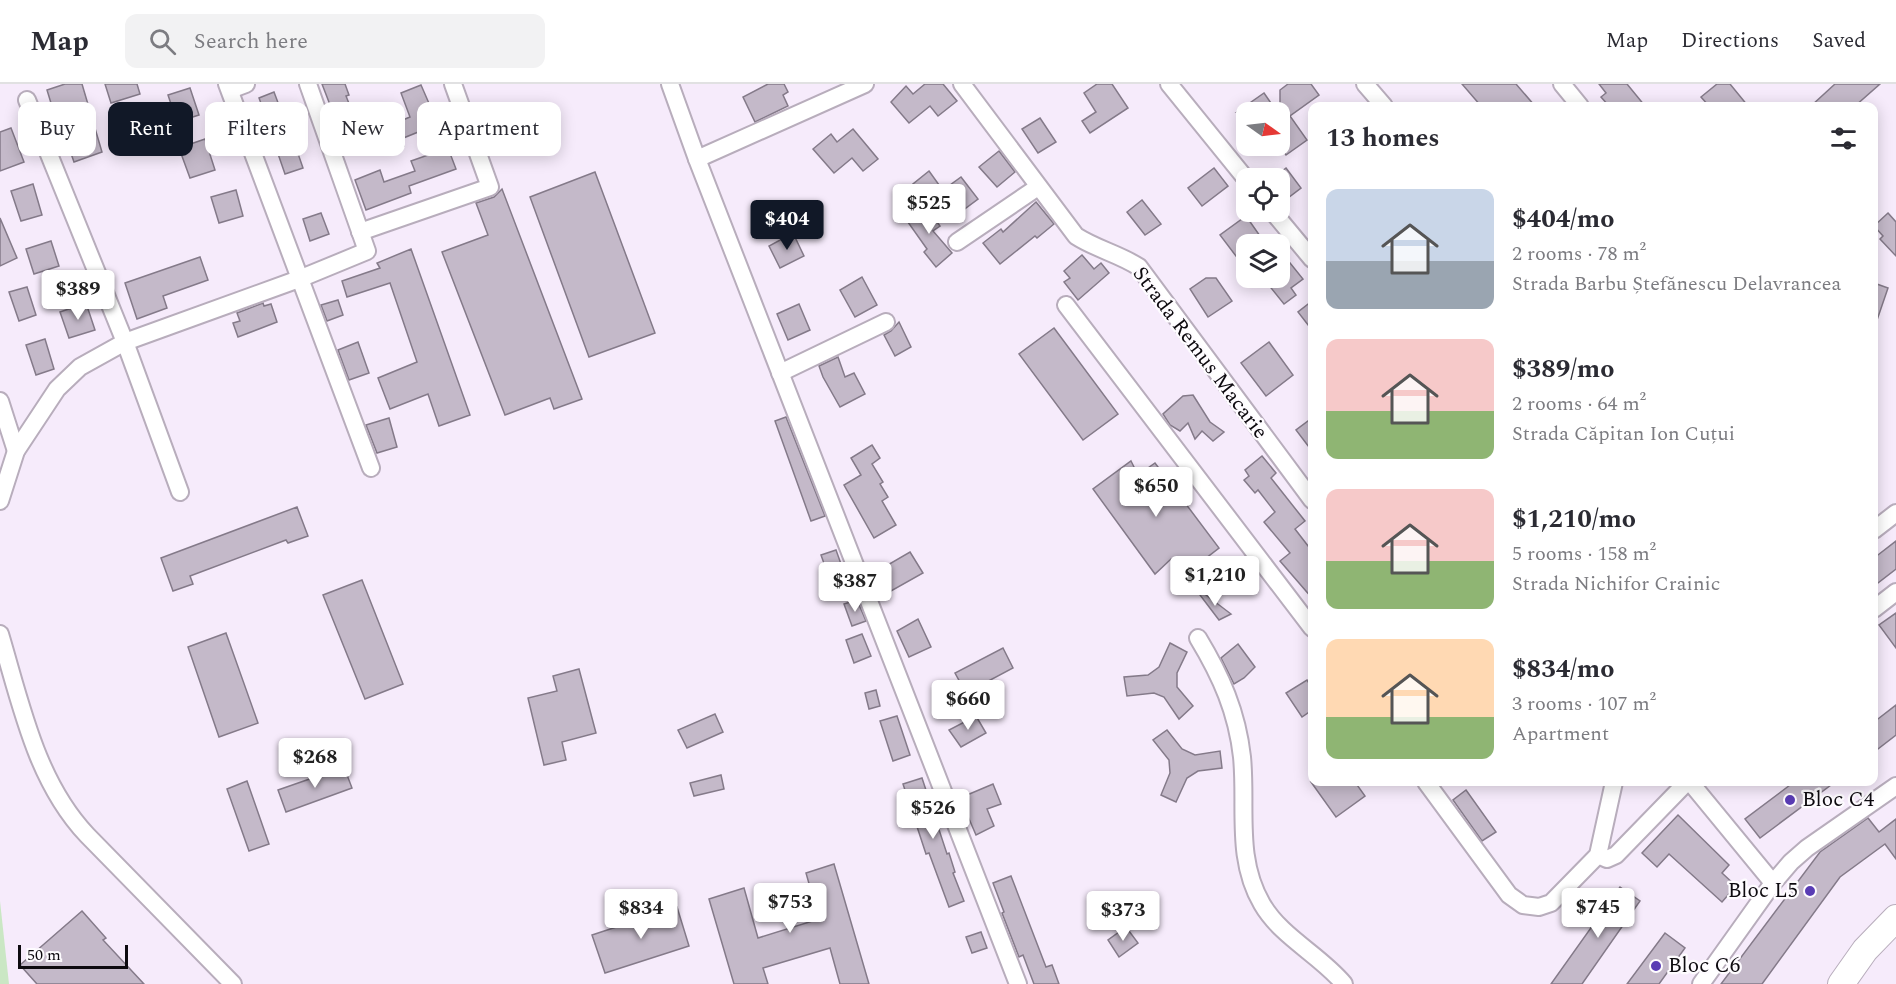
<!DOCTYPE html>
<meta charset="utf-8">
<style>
:root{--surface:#fff;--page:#f2f2f3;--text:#2b2b33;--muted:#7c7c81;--line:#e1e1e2;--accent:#111827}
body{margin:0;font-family:Spectral,serif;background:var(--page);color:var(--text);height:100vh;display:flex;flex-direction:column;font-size:22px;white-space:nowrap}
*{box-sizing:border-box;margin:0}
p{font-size:20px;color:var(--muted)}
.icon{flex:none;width:33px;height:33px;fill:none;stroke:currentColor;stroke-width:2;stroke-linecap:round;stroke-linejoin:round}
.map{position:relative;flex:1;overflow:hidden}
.panel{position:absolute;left:1308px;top:18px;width:570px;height:684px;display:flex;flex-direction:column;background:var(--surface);border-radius:12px;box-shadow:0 3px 15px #0003}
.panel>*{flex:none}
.guide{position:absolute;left:18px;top:18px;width:570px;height:54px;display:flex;gap:12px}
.needle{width:39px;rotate:104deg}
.buttons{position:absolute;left:1236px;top:18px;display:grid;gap:12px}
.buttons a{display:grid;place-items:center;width:54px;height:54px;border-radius:12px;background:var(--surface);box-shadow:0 3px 15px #0003;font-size:30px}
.scale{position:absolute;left:18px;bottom:15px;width:110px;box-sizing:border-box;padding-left:6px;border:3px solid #0d0a0f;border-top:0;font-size:16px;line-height:21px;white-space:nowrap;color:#0d0a0f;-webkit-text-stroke:4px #fefcff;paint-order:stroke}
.price{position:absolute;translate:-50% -51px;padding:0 14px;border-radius:6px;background:#fff;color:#222;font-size:20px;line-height:39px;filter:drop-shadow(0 2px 3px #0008)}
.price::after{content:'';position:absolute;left:50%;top:36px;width:18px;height:14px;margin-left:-9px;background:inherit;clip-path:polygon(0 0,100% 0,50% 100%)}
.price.active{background:var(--accent);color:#fff}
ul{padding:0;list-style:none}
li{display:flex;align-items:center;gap:18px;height:150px;padding:0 18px}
li span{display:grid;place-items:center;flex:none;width:168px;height:120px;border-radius:12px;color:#555}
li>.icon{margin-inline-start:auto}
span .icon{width:72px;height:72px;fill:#fffc;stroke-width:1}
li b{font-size:26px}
h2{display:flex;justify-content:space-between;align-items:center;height:72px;padding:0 18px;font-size:26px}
.pill{padding:0 21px;border-radius:12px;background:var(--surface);box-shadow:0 3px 15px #0003;font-size:21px;line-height:54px}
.pill.active{background:var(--accent);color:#fff}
header{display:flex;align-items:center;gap:36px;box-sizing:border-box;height:84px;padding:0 30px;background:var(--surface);border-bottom:2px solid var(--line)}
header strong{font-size:28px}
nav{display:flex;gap:33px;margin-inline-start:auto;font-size:21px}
.search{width:420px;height:54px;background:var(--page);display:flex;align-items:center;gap:15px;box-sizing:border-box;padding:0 21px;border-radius:12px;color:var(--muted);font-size:22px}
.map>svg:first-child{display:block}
</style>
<header>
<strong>Map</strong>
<div class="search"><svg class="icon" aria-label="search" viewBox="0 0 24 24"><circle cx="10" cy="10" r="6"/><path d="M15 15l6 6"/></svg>Search here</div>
<nav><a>Map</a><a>Directions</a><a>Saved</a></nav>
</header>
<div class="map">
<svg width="1896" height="900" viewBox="0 0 1896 900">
<rect width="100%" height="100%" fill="#f6ebfb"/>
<!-- green -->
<path fill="#cae7c4" d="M0 817 9 900H0Z"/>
<!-- building -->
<g fill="#c4b9c9" stroke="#847a89" stroke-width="1.5">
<path d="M65 0H82L102 68 74 78 61 41 58 42 47 6Z"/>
<path d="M105 0H137L140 10 111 19Z"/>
<path d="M322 0H345L349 11 346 12 366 62 345 70 334 40 337 39Z"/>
<path d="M768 0H784L788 8 783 11 788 22 755 38 743 13Z"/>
<path d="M925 0H943L957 17 938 32 930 22 909 39 891 18 906 2 913 10Z"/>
<path d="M1097 0H1112L1128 24 1090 49 1082 37 1096 28 1084 9Z"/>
<path d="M1288 0H1311L1319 11 1290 32 1307 56 1286 71 1280 61V6Z"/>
<path d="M1462 0H1516L1535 22H1481Z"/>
<path d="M1599 0H1627L1645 22H1609L1601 13 1606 9Z"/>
<path d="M1717 0H1730L1748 22H1709L1701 13Z"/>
<path d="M1835 0H1880L1855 22H1811Z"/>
<path d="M421 1 438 40 401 55 404 62 393 67 383 44 410 33 401 9Z"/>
<path d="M190 4 199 31 177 38 168 11Z"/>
<path d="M274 8 283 32 268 38 259 14Z"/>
<path d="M1264 9 1277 28H1237Z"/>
<path d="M1040 34 1056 58 1038 69 1022 45Z"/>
<path d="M11 44 24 78 0 87V48Z"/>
<path d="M853 45 878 75 863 87 852 74 834 89 813 65 831 50 837 58Z"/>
<path d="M205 55 215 86 190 94 179 64Z"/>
<path d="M294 58 303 84 285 90 276 64Z"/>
<path d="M448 64 456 85 409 102 411 109 366 126 355 96 380 86 384 98 415 87 411 77Z"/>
<path d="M999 67 1015 88 997 103 979 83Z"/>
<path d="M1214 84 1228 102 1202 122 1188 104Z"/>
<path d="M1286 84 1301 104 1280 120V94L1276 92Z"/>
<path d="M929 87 942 105 925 118 913 100Z"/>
<path d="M595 88 655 249 589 273 530 113Z"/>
<path d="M961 93 978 115 958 130 942 107Z"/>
<path d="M33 100 42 131 21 137 11 107Z"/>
<path d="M502 105 582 315 554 325 550 314 505 331 442 168 488 151 476 119 494 113Z"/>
<path d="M236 106 243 132 219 139 211 113Z"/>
<path d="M1142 116 1161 140 1145 151 1127 128Z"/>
<path d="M800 117 807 130 791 138 784 125Z"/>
<path d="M1036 118 1054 140 1037 154 1035 152 1000 180 983 159 1001 145 1003 148Z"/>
<path d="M924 120 940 142 933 147 952 169 936 183 924 168 927 165 905 134Z"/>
<path d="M321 129 329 150 310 157 303 135Z"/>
<path d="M1888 129 1896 138V172L1880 155 1883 152 1874 142Z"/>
<path d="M1246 132 1260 152 1246 160V171L1239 176 1220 151Z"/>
<path d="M0 134 17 174 0 182Z"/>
<path d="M793 149 804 172 780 184 769 162Z"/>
<path d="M51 157 59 182 34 190 26 165Z"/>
<path d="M411 165 470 331 439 342 428 310 390 325 378 294 417 278 390 199 347 213 342 197 380 184 377 179Z"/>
<path d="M1082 171 1094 185 1101 179 1109 189 1078 216 1064 198 1070 194 1064 187Z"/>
<path d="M200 173 208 196 163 212 167 224 137 235 125 199Z"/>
<path d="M1286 174 1303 195 1291 204 1296 211 1284 220 1263 194H1280V180Z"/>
<path d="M862 193 877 221 855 233 840 206Z"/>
<path d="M1206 194H1216L1232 217 1208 233 1190 205Z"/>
<path d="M1874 199 1888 204 1876 239H1874Z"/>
<path d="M27 203 36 231 19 237 9 208Z"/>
<path d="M338 216 343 231 327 237 321 221Z"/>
<path d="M1312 217V246L1298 228Z"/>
<path d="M86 219 95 246 69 254 60 228Z"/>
<path d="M263 219 264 222 271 220 277 238 238 253 233 239 240 237 237 229Z"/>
<path d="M799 220 810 246 788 256 777 230Z"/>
<path d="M899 238 911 263 895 272 884 251 891 247Z"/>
<path d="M1054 244 1118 330 1083 356 1019 270Z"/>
<path d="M45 255 54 285 36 291 26 261Z"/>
<path d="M358 258 369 289 349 296 338 266Z"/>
<path d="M1269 258 1293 291 1266 312 1241 279Z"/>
<path d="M838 273 845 293 854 289 865 310 840 323 823 293 819 282Z"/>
<path d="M1193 311 1210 338 1224 348 1213 357 1202 347 1195 355 1188 339 1180 347 1170 341 1163 330 1183 312Z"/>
<path d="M786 333 825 432 811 437 775 337Z"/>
<path d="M389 334 397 363 377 369 366 341Z"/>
<path d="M1312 334V367L1296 346Z"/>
<path d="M872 361 880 374 872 380 883 398 880 400 888 413 882 417 896 441 874 454 844 401 861 391 851 374Z"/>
<path d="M1262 372 1276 389 1271 394 1305 437 1295 445 1312 467V514L1280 477 1290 469 1264 438 1275 428 1258 406 1255 409 1244 396 1249 392 1245 386Z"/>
<path d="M1131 377 1138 391 1155 379 1219 464 1184 491 1171 475 1155 490 1093 405Z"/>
<path d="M297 423 308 452 288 459 286 456 190 492 193 500 173 507 161 474Z"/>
<path d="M1896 457V485L1874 502V474Z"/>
<path d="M836 466 846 494 831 499 821 471Z"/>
<path d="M910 468 923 489 891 507 879 486Z"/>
<path d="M362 496 403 600 365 615 323 511Z"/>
<path d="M1202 508 1231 530 1219 536 1200 511Z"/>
<path d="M857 516 866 537 852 542 844 520Z"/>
<path d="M1896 529V564L1879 541Z"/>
<path d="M918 535 931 563 909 573 897 547Z"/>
<path d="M226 549 258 639 219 653 188 563Z"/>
<path d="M862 550 871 572 854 579 846 556Z"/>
<path d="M1170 559 1187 568 1177 589V603L1193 622 1179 635 1164 613 1154 609 1127 612 1124 593 1148 591 1159 583Z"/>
<path d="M1238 560 1255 583 1244 594 1234 600 1221 574Z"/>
<path d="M1003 564 1013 584 966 609 955 589Z"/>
<path d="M579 585 596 649 562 658 566 676 544 681 528 614 557 607 553 592Z"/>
<path d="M1307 596 1312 604V626L1302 633 1286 609Z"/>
<path d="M876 606 880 622 869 625 865 609Z"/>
<path d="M1896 621V651L1874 668V638Z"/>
<path d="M715 630 723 648 687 664 678 646Z"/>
<path d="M897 632 910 671 893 677 880 637Z"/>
<path d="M976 632 986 649 961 663 949 646Z"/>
<path d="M1167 646 1182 665 1195 671 1220 667 1222 684 1198 687 1187 694 1176 718 1161 711 1170 689 1169 676 1153 656Z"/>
<path d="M344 683 352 704 286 728 278 706Z"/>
<path d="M721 691 724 705 694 712 690 699Z"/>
<path d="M922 694 947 770 949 769 955 788 953 789 964 817 949 823 929 769 926 770 903 700Z"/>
<path d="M247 697 269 760 249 767 227 705Z"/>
<path d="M1311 698H1355L1365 712 1336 733Z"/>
<path d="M1794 698H1835L1760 754 1745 735Z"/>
<path d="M993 700 1001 720 987 725 994 742 976 751 960 714Z"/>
<path d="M1466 706 1496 748 1482 757 1453 716Z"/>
<path d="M1678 731 1729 781 1722 789 1736 802 1722 818 1669 770 1657 783 1642 769Z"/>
<path d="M1868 734 1879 748 1896 735V775L1885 760 1840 793 1762 900H1721L1820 768Z"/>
<path d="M834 780 869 900H840L830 864 763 884 768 900H734L709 815 744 804 758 854 819 835 806 789Z"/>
<path d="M1011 792 1046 883 1052 881 1059 900H1034L1023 871 1019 873 1002 829 1004 828 993 799Z"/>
<path d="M1620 803 1640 817 1582 900H1551Z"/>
<path d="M677 823 689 862 605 889 592 851Z"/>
<path d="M82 827 106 854 103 856 144 900H37L20 881Z"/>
<path d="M1126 843 1138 859 1119 873 1108 856Z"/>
<path d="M981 848 987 864 972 869 966 853Z"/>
<path d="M1665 849 1685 864 1659 900H1627Z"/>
</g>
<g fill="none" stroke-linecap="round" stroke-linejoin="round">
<defs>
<g id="street">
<path d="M227 0 371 384"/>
<path d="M670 0 697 75 1018 900"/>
<path d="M962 0 1076 152C1096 165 1119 170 1139 183L1312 416"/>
<path d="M1169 0 1246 95"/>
<path d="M1365 0 1384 22"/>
<path d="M1562 0 1580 22"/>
<path d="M230 6 246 0"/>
<path d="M27 16 125 258 180 408"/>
<path d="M697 75 865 0"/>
<path d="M1273 128 1312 175"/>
<path d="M360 148 490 103 453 0"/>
<path d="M957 158 1038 103"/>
<path d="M1066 221 1312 544"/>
<path d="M780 289 886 238"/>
<path d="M0 317 16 367"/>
<path d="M0 417 16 367 57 305 80 283 125 258 299 195 367 167 308 0"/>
<path d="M1874 446 1896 429"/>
<path d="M1874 525 1896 508"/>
<path d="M0 550C21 620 36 697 87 751L233 900"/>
<path d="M1198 554C1221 592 1237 628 1242 673 1247 723 1235 774 1262 820 1281 853 1320 871 1344 900"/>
<path d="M1426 698 1509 811 1523 821 1539 823 1551 819 1598 771 1614 698"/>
<path d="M1690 698 1773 799"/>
<path d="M1598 771 1607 775 1616 771 1687 698"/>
<path d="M1701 900 1773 799 1791 778 1807 764 1896 702"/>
</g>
<path id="primary" d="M1841 900 1865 866 1896 834"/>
</defs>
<!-- street casing -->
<use href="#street" stroke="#b8adbc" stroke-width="20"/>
<!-- primary casing -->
<use href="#primary" stroke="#b8adbc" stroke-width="28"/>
<!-- street -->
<use href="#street" stroke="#fff" stroke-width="16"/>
<!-- primary -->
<use href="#primary" stroke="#fff" stroke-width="26"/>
</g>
<!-- markers -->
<g fill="#593cb4" stroke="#fefcff" stroke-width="2">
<circle cx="1790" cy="716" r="6"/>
<circle cx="1810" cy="807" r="6"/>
<circle cx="1656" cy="882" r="6"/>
</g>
<g text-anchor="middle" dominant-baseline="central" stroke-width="4.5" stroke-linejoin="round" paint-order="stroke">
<!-- street labels -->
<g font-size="21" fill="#0d0a0f" stroke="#fefcff">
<text transform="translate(1200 269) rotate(53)">Strada Remus Macarie</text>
</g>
<!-- poi labels -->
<g font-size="21" fill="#0d0a0f" stroke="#fefcff" text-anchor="start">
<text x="1802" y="716">Bloc C4</text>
<text x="1798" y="807" text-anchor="end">Bloc L5</text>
<text x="1668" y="882">Bloc C6</text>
</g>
</g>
</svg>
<div class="buttons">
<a><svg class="needle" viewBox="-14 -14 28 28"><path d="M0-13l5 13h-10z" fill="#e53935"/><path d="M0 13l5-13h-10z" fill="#7c7c81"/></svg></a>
<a><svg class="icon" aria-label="locate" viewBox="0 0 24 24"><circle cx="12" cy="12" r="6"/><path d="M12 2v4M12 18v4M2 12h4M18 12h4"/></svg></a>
<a><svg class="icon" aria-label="layers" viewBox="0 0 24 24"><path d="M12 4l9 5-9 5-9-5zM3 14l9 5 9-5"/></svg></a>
</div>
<div class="scale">50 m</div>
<b class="price" style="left:929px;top:151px">$525</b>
<b class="price active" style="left:787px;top:167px">$404</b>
<b class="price" style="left:78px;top:237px">$389</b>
<b class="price" style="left:1156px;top:434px">$650</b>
<b class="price" style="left:1215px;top:523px">$1,210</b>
<b class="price" style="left:855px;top:529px">$387</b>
<b class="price" style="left:968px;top:647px">$660</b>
<b class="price" style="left:315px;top:705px">$268</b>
<b class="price" style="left:933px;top:756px">$526</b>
<b class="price" style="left:790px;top:850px">$753</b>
<b class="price" style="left:1598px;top:855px">$745</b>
<b class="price" style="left:641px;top:856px">$834</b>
<b class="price" style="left:1123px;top:858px">$373</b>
<div class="guide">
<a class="pill">Buy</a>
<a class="pill active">Rent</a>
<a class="pill">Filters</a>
<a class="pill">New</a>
<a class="pill">Apartment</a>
</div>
<section class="panel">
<h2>13 homes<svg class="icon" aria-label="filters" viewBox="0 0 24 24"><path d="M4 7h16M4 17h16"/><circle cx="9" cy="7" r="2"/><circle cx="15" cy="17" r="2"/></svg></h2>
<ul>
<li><span style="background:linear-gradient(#c9d6e8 60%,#9aa5b1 0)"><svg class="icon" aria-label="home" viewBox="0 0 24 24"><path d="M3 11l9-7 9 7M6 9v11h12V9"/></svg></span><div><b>$404/mo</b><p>2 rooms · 78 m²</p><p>Strada Barbu Ștefănescu Delavrancea</p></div></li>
<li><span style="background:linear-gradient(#f6c9c9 60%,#8fb573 0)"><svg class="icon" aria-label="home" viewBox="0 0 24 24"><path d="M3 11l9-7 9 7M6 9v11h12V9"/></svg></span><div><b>$389/mo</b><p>2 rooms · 64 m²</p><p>Strada Căpitan Ion Cuțui</p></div></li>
<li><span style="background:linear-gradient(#f6c9c9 60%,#8fb573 0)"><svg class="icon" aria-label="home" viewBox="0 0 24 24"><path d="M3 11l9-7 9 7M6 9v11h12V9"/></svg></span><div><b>$1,210/mo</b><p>5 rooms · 158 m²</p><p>Strada Nichifor Crainic</p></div></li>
<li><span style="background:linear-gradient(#ffd9b3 65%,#8fb573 0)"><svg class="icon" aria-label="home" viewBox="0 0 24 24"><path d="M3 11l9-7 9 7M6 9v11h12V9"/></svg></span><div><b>$834/mo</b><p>3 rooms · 107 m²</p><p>Apartment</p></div></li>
</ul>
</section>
</div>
